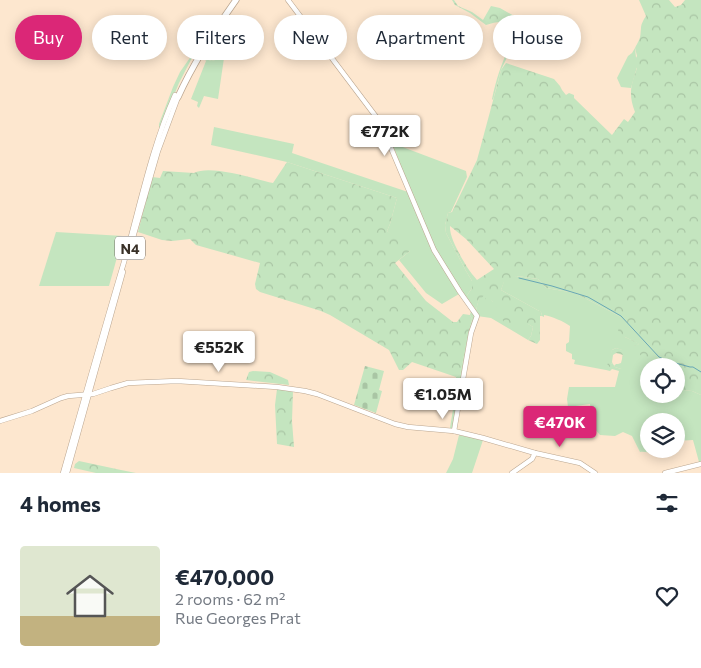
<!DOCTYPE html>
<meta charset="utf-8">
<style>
:root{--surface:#fff;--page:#f2f2f3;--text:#1f2937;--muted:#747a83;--accent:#db2777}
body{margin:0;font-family:Commissioner,sans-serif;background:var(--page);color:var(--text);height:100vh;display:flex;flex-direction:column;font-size:19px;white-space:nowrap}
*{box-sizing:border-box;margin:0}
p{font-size:16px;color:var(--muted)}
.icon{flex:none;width:28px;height:28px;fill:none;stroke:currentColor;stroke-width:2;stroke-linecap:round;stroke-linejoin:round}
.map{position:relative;height:473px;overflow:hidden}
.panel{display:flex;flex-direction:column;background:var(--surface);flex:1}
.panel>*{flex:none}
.banner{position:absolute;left:15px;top:15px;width:671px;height:45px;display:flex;gap:10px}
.tools{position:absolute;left:640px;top:358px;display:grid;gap:10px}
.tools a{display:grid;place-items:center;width:45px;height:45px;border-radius:50%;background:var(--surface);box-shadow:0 2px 12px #0003;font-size:25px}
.price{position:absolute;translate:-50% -42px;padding:0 11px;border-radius:5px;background:#fff;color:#222;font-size:16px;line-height:32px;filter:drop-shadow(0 1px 2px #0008)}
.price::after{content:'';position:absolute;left:50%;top:30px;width:15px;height:11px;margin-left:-8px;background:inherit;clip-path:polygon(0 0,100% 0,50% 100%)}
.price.on{background:var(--accent);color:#fff}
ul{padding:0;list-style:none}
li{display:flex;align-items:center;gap:15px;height:125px;padding:0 20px}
li span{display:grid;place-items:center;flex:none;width:140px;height:100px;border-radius:5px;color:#555}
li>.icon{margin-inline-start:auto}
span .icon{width:60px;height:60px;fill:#fffc;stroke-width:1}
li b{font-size:21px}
h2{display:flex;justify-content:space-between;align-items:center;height:60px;padding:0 20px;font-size:21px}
.tag{padding:0 18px;border-radius:22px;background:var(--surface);box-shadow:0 2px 12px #0003;font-size:18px;line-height:45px}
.tag.on{background:var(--accent);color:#fff}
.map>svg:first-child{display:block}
</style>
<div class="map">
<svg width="701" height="473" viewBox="0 0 701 473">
<defs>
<pattern id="forest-crowns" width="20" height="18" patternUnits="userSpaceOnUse" patternTransform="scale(1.25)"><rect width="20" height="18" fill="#c4e5bf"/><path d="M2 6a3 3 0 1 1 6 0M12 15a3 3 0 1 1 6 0" fill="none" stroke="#a9c5a4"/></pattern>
<pattern id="cemetery-stones" width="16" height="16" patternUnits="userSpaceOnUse" patternTransform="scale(1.25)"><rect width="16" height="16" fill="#c4e5bf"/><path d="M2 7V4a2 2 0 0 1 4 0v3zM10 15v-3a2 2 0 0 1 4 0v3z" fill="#a9c5a4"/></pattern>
</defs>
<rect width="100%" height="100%" fill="#fde7cf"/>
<!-- green -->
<g fill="#c4e5bf" fill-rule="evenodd">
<path d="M517 32H519L501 70 493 100 492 99C497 75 505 53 517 32Z"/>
<path d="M635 48 637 67 631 88 621 87 617 78 628 56 632 53Z"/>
<path d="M194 52H195L179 83 161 127 159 128V124L173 87 180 72Z"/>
<path d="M224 58 218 99 204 96 199 108 197 106 198 102 191 99 206 61 207 59 211 61Z"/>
<path d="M214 127 294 144 292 153 408 192 435 256 457 289 459 294 442 304 426 293 399 260 410 251 387 231 390 224 397 198 287 162 211 145Z"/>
<path d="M392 143 466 171 467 177 451 212 448 213 445 225 446 233 466 271 472 281V288L466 297 438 255 423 223Z"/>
<path d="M56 232 123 236 109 286H39Z"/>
<path d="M516 276 538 279 546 288 575 293 621 317 625 337 640 344 634 346 658 361 657 366H649V380L643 385 644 386 649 384V394H676V389L692 391 701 395V462H699L693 440 676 441V421H649V449H662L661 451C653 456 649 451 640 452L632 436 623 432 615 436 600 435 588 421 592 420 590 404 568 407 567 399 569 387H615L619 371 612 369 610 371 606 370 574 364 575 360 572 359V354L566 351V344L569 342 570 326C563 321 553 317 544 315V317L542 316 541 312 501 290 504 281ZM616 348 622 350 623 353 621 369 615 367 613 364 611 363 612 350Z"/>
<path d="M485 293 492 301 533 327 531 336 528 340 491 318 477 316 473 326 454 428H450L455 397 456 377 460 373 472 319 470 315 471 311 476 310 479 298Z"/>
<path d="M459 435 483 440 472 473H446L453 459Z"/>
</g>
<!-- forest -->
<g fill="url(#forest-crowns)" fill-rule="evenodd">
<path d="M452 0H454L458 6 472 12 483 20 491 6 500 8 523 21 519 32H517L516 26C503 21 499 21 486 25L470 13 455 5Z"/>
<path d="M639 0H669L675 7 681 5 685 0H701V395L692 391 676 389V366H657L658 362 657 360 648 364 633 346 639 344 625 337 618 331 621 317 575 293 546 288 538 279 517 276 504 282 501 290 541 312 542 316H540V340L537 344 528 340 531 336 533 327 528 324 516 329 504 322 499 315 502 308 496 307 492 301 485 299V294L481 299H479L476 310 466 297 472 288V281L466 271 446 233 445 225 448 213 452 212 477 160 498 82 501 70 506 63 554 79 560 86 562 90 566 95 569 93 574 95V98L612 135 624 119 628 122 635 112C628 94 631 85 637 68L632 65 637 56 635 48C641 37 640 39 641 28 641 24 644 19 646 16ZM450 226 466 239 494 269 477 280C474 276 470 272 467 267 461 257 449 237 450 226Z"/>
<path d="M221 43 224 44 227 53 224 58 211 61 208 59 206 61 204 58H201L207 47 213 51Z"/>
<path d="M287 162 397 198 390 224 387 231 408 245 410 251 395 263 426 301 453 322H457L463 314 470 315 472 319 460 374 456 377 412 362 403 370H399L389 350 330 315 321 311 260 292 256 289 255 284 260 263 196 245 190 239 172 241 162 240 138 232 152 177 160 178 163 171 194 173C210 164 255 179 273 183Z"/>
<path d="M616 348 623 350 624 353 626 354 624 364 621 369 615 367 614 366 616 364H618L621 363 623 355 616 353 613 355 612 362 613 364 611 363 610 367 607 366 612 350Z"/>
<path d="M253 371 270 372 288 380 289 385 246 380 249 372Z"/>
<path d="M277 389 293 391 292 421 294 447 277 444 275 405Z"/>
<path d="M79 461 121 470 136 473H96L74 468 75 464Z"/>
</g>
<!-- cemetery -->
<path fill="url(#cemetery-stones)" d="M365 366 384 371 379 390 382 391 376 413 354 405Z"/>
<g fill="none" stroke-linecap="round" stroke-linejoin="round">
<!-- stream -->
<path stroke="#68a7b5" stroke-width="1" d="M519 278 552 286 588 297 621 316 659 357 668 361 690 367H693L701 372"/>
<defs>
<g id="secondary">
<path d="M288 0 380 122 434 250 460 292 477 316 471 333 454 431"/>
<path d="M0 421 32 411 61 398 68 396 93 394 111 388 128 383 177 381 277 387 305 391 317 394 395 424 408 427 454 431 483 438 535 453 580 463 595 473"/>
<path d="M512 473 532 459 535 453"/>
<path d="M665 473 701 464"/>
</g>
<g id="primary">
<path d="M130 248 158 151 178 97"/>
<path d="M63 473C83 403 103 332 124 262 140 206 151 149 175 95"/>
<path d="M67 473 123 272"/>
</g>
<path id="highway" d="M178 97C194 62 214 31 236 0"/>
</defs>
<!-- secondary casing -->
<use href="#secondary" stroke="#bba690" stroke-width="5.5"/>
<!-- primary casing -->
<use href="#primary" stroke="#bba690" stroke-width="5.5"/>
<!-- highway casing -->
<use href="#highway" stroke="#bba690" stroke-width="7"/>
<!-- secondary -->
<use href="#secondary" stroke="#fff" stroke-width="4.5"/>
<!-- primary -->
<use href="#primary" stroke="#fff" stroke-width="4.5"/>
<!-- highway -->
<use href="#highway" stroke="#fff" stroke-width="5.5"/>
</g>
<g text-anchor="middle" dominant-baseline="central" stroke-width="4.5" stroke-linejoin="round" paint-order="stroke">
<!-- shield labels -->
<rect fill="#fff" stroke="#746f68" stroke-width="1" x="115" y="236.5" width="30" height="23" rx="4"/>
<g font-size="14" font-weight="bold" fill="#393128">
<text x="130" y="248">N4</text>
</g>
</g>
</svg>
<div class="tools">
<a><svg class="icon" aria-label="locate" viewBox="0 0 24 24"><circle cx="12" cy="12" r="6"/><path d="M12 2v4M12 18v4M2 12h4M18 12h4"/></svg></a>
<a><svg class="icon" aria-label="layers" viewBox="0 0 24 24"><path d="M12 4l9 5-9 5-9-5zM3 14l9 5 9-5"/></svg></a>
</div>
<b class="price" style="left:385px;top:157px">€772K</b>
<b class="price" style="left:219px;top:373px">€552K</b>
<b class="price" style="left:443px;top:420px">€1.05M</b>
<b class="price on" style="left:560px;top:448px">€470K</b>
<div class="banner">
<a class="tag on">Buy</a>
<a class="tag">Rent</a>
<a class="tag">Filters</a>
<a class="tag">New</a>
<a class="tag">Apartment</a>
<a class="tag">House</a>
</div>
</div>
<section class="panel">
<h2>4 homes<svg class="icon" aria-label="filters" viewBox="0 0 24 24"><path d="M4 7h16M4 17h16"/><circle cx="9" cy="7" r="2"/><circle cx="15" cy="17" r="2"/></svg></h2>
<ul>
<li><span style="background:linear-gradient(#dfe7d0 70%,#c2b280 0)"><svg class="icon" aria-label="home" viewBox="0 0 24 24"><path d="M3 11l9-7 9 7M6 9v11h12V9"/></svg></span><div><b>€470,000</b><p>2 rooms · 62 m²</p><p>Rue Georges Prat</p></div><svg class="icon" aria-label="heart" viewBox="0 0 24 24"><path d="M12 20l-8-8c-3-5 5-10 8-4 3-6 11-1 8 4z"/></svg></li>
</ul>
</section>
